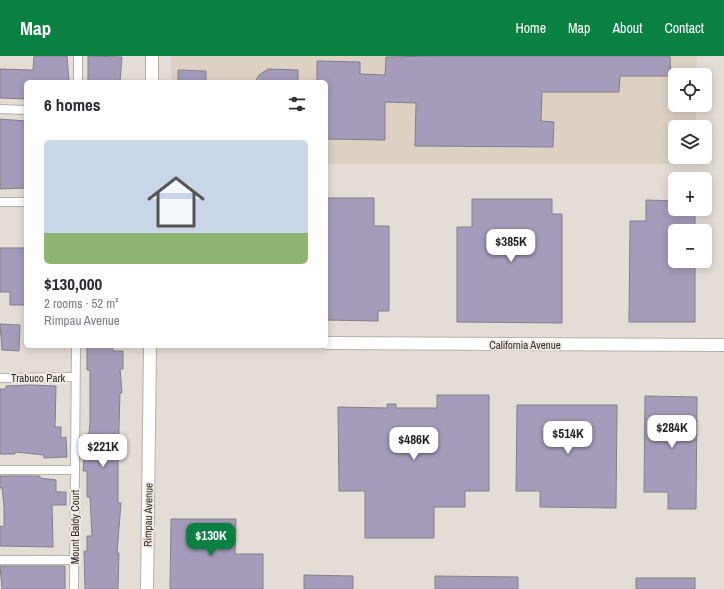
<!DOCTYPE html>
<meta charset="utf-8">
<style>
:root{--surface:#fff;--page:#f7f7f7;--text:#2b2b33;--muted:#7c7c81;--accent:#0b8043}
body{margin:0;font-family:"Archivo Narrow",sans-serif;background:var(--page);color:var(--text);height:100vh;display:flex;flex-direction:column;font-size:15px;white-space:nowrap}
*{box-sizing:border-box;margin:0}
p{font-size:13px;color:var(--muted)}
.icon{flex:none;width:22px;height:22px;fill:none;stroke:currentColor;stroke-width:2;stroke-linecap:round;stroke-linejoin:round}
.map{position:relative;flex:1;overflow:hidden}
.details{position:absolute;left:24px;top:24px;width:304px;height:268px;display:flex;flex-direction:column;background:var(--surface);border-radius:6px;box-shadow:0 2px 10px #0003}
.details>*{flex:none}
.controls{position:absolute;left:668px;top:12px;display:grid;gap:8px}
.controls a{display:grid;place-items:center;width:44px;height:44px;border-radius:6px;background:var(--surface);box-shadow:0 2px 10px #0003;font-size:20px}
.price{position:absolute;translate:-50% -34px;padding:0 9px;border-radius:8px;background:#fff;color:#222;font-size:13px;line-height:26px;filter:drop-shadow(0 1px 2px #0008)}
.price::after{content:'';position:absolute;left:50%;top:24px;width:12px;height:9px;margin-left:-6px;background:inherit;clip-path:polygon(0 0,100% 0,50% 100%)}
.price.active{background:var(--accent);color:#fff}
ul{padding:0;list-style:none}
li{display:grid;align-content:center;gap:8px;height:212px;padding:0 20px}
li span{display:grid;place-items:center;height:124px;border-radius:6px;color:#555}
li>.icon{margin-inline-start:auto}
span .icon{width:72px;height:72px;fill:#fffc;stroke-width:1}
li b{font-size:17px}
h2{display:flex;justify-content:space-between;align-items:center;height:48px;padding:0 20px;font-size:17px}
header{display:flex;align-items:center;gap:24px;box-sizing:border-box;height:56px;padding:0 20px;background:var(--accent);color:#fff}
header strong{font-size:19px}
nav{display:flex;gap:22px;margin-inline-start:auto;font-size:14px}
.map>svg:first-child{display:block}
</style>
<header>
<strong>Map</strong>
<nav><a>Home</a><a>Map</a><a>About</a><a>Contact</a></nav>
</header>
<div class="map">
<svg width="724" height="533" viewBox="0 0 724 533">
<rect width="100%" height="100%" fill="#e4ddd6"/>
<!-- built -->
<path fill="#ddd1c4" d="M171 0H697L696 19H675V49H696V71H675V101H695V108H326V26H171Z"/>
<!-- building -->
<g fill="#a59cbb" stroke="#828088">
<path d="M34 0H67L69 26H26V43L0 42V13L33 14Z"/>
<path d="M88 0 122 1 120 26H88Z"/>
<path d="M434 0H670L671 20H620L619 36H542L541 65 554 66 553 91 415 90 416 47 385 46V84L326 83V26H317V5L360 6V18L385 19 386 1Z"/>
<path d="M268 13 298 14V26H255L259 19Z"/>
<path d="M178 14 206 15V26H178Z"/>
<path d="M0 63 26 65V132L0 133Z"/>
<path d="M326 142H374V170H389V255H378V265L326 264Z"/>
<path d="M472 143H552V158H562V267L457 266V171H472Z"/>
<path d="M646 144 675 145V153H695V175H675V205H695V266H629L630 165H646Z"/>
<path d="M0 192H26V249H10V236H0Z"/>
<path d="M0 268 20 269 19 295 2 294Z"/>
<path d="M87 290H113V295H123V313H120L122 337H120L118 406V447H121L117 497H119L118 533H85L84 495H87V480H92L90 441H87V415H83L84 403H86V378H89L90 367V314H87Z"/>
<path d="M30 329 56 330 55 371H61V382L66 381 67 401 44 402V399L15 396V398H0V333H6V330Z"/>
<path d="M437 339H489V435H465V451H434V482H365V435H339L338 351 387 352V348H396V352H437Z"/>
<path d="M645 340 697 341 696 453H668V436H644Z"/>
<path d="M517 349H617L616 452 540 451V435H516Z"/>
<path d="M0 420H40V422L56 424V436H66V449H52L53 491 0 490V470L4 471V450L2 432H0Z"/>
<path d="M171 463H236L235 498H263V533H170Z"/>
<path d="M0 510H65V533H2Z"/>
<path d="M304 519 353 520V533H304Z"/>
<path d="M435 520 518 521V533H435Z"/>
<rect x="636" y="522" width="59" height="11"/>
</g>
<g fill="none" stroke-linecap="round" stroke-linejoin="round">
<defs>
<g id="minor">
<path d="M78 26V0"/>
<path d="M0 53 26 54"/>
<path d="M0 146H26"/>
<path d="M0 322 75 321"/>
<path d="M0 414H75"/>
<path d="M0 504H75"/>
<path d="M74 533 76 290"/>
</g>
<g id="secondary">
<path d="M152 26V0"/>
<path d="M326 287 724 289"/>
<path d="M147 533 150 290"/>
</g>
</defs>
<!-- minor casing -->
<use href="#minor" stroke="#b7b0a9" stroke-width="10"/>
<!-- secondary casing -->
<use href="#secondary" stroke="#b7b0a9" stroke-width="14"/>
<!-- minor -->
<use href="#minor" stroke="#fff" stroke-width="8"/>
<!-- secondary -->
<use href="#secondary" stroke="#fff" stroke-width="12"/>
</g>
<g text-anchor="middle" dominant-baseline="central" stroke-width="3.5" stroke-linejoin="round" paint-order="stroke">
<!-- street labels -->
<g font-size="11" fill="#302d2a" stroke="#f1eae3">
<text x="525" y="289">California Avenue</text>
<text x="38" y="322">Trabuco Park</text>
<text transform="translate(148 459) rotate(-89)">Rimpau Avenue</text>
<text transform="translate(75 471) rotate(-90)">Mount Baldy Court</text>
</g>
</g>
</svg>
<div class="controls">
<a><svg class="icon" aria-label="locate" viewBox="0 0 24 24"><circle cx="12" cy="12" r="6"/><path d="M12 2v4M12 18v4M2 12h4M18 12h4"/></svg></a>
<a><svg class="icon" aria-label="layers" viewBox="0 0 24 24"><path d="M12 4l9 5-9 5-9-5zM3 14l9 5 9-5"/></svg></a>
<a>+</a>
<a>−</a>
</div>
<b class="price" style="left:511px;top:207px">$385K</b>
<b class="price" style="left:672px;top:393px">$284K</b>
<b class="price" style="left:568px;top:399px">$514K</b>
<b class="price" style="left:414px;top:405px">$486K</b>
<b class="price" style="left:103px;top:412px">$221K</b>
<b class="price active" style="left:211px;top:501px">$130K</b>
<section class="details">
<h2>6 homes<svg class="icon" aria-label="filters" viewBox="0 0 24 24"><path d="M4 7h16M4 17h16"/><circle cx="9" cy="7" r="2"/><circle cx="15" cy="17" r="2"/></svg></h2>
<ul>
<li><span style="background:linear-gradient(#c9d6e8 75%,#8fb573 0)"><svg class="icon" aria-label="home" viewBox="0 0 24 24"><path d="M3 11l9-7 9 7M6 9v11h12V9"/></svg></span><div><b>$130,000</b><p>2 rooms · 52 m²</p><p>Rimpau Avenue</p></div></li>
</ul>
</section>
</div>
